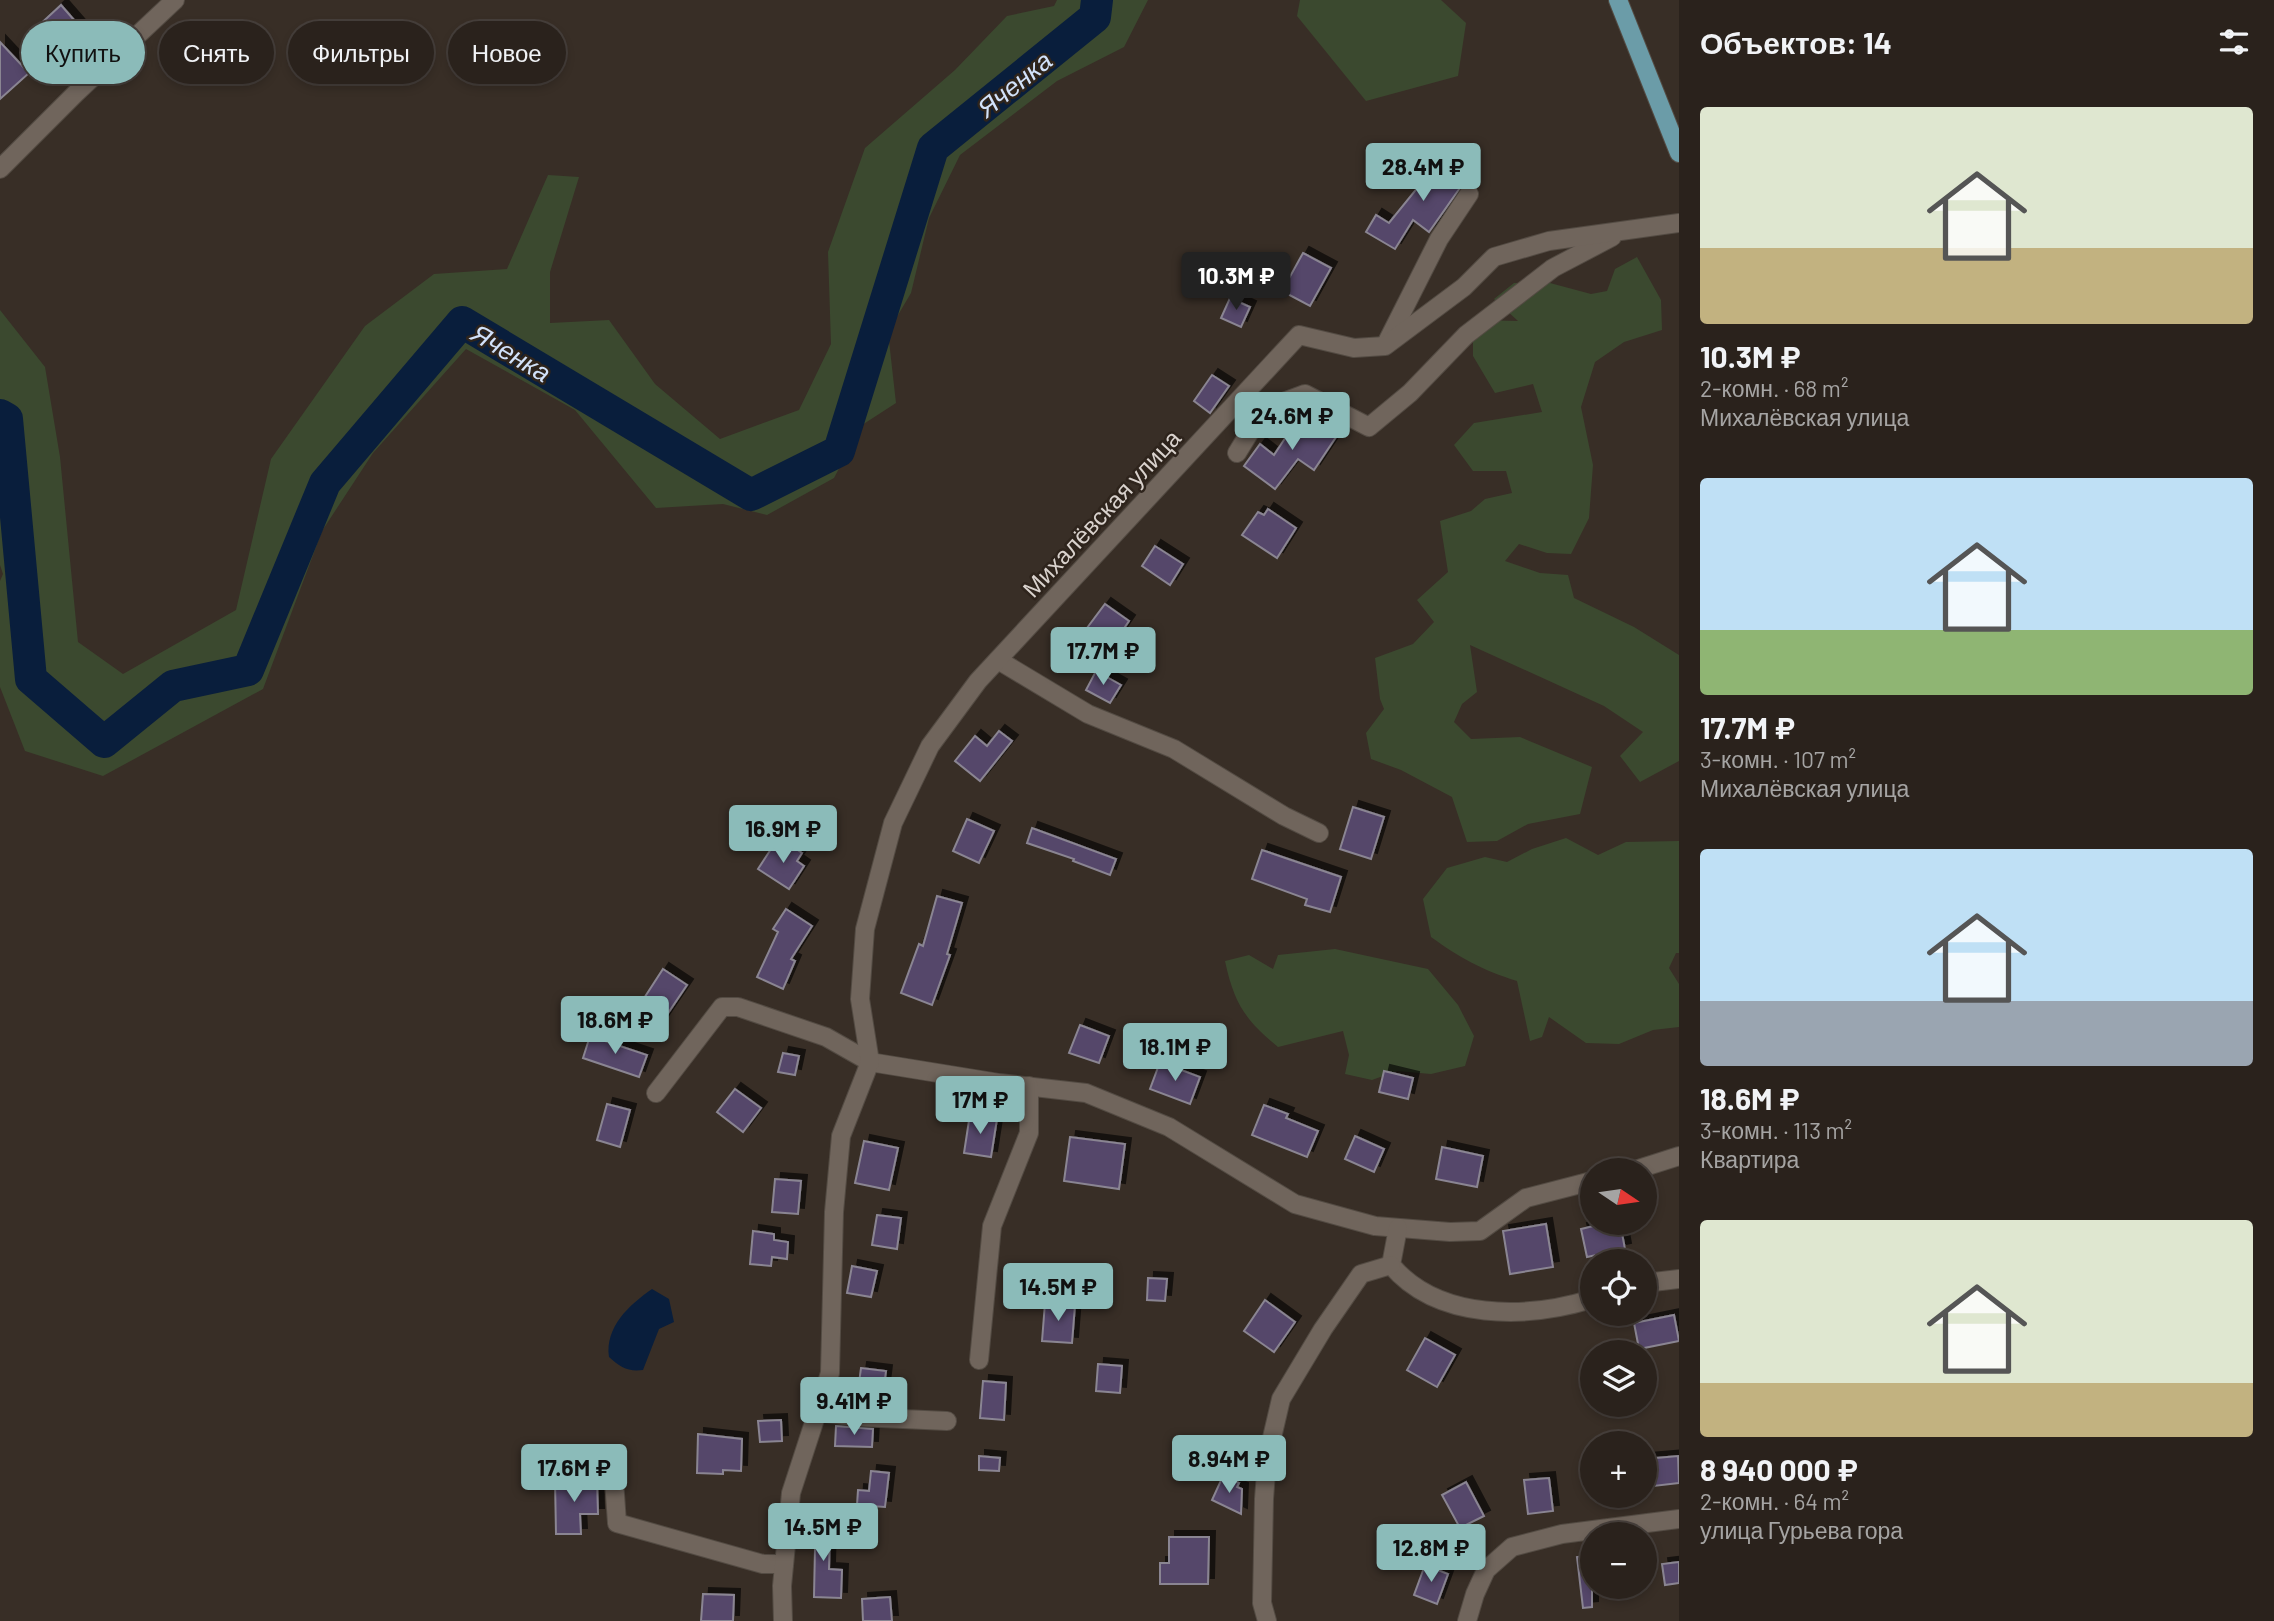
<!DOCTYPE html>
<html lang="ru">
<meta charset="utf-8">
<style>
:root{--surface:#2a221c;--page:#362f29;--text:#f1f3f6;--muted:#a5a4a3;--line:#463f3b;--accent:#8bbbb9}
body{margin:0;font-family:Barlow,sans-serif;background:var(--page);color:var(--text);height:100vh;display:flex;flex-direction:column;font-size:26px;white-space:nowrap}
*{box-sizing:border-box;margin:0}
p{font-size:23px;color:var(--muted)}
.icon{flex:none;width:38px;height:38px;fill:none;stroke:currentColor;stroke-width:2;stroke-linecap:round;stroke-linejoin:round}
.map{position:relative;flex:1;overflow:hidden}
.panel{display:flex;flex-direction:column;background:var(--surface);width:595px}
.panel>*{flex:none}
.hud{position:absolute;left:21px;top:21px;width:665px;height:63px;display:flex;gap:14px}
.needle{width:46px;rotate:103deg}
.fabs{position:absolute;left:1580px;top:1158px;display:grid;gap:14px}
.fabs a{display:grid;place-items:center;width:77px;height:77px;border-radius:50%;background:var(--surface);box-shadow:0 4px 10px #0003,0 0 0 2px var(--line);font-size:35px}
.price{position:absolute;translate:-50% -60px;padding:0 16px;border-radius:7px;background:var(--accent);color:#111;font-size:23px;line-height:46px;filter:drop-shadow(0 2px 4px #0008)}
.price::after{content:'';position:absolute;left:50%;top:42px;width:21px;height:16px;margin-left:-10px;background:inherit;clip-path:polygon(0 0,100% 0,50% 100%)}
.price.current{background:#222;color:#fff}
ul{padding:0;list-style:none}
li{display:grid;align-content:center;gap:14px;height:371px;padding:0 21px}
li span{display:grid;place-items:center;height:217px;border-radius:7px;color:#555}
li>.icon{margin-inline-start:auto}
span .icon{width:126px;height:126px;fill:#fffc;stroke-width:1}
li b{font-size:30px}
h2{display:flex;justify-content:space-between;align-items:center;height:84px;padding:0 21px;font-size:30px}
.tag{padding:0 24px;border-radius:32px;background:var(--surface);box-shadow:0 4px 10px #0003,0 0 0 2px var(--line);font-size:24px;line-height:63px}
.tag.current{background:var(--accent);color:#111}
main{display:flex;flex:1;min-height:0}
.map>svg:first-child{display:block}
</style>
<main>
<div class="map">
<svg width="1679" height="1621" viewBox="0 0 1679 1621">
<defs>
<filter id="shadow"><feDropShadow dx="6" dy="-6" stdDeviation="0" flood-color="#0009"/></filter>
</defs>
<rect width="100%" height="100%" fill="#382e26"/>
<!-- green -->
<g fill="#3b492f">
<path d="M1057 0H1148L1124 47 1057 81 960 155 929 218 911 293 888 332 896 403 862 425 834 478 767 515 723 504 656 508 575 410 466 349 373 453 322 531 263 689 103 776 25 751 0 687V581L3 574 0 565V310L45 367 60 457 78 642 123 674 236 610 271 459 365 326 434 274 507 269 548 175 579 177 550 272V323L609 320 655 384 720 439 799 410 831 344 828 252 865 148 955 70 1007 16 1054 6Z"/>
<path d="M1300 0H1441L1466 23 1458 76 1366 101 1297 16Z"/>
<path d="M1637 257 1661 300 1662 330 1624 342 1595 362 1581 407 1593 465 1589 518 1571 554 1547 553 1519 544 1505 561 1540 573 1568 575 1574 598 1634 627 1679 655V761L1640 782 1620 756 1643 732 1604 706 1470 645 1477 692 1462 704 1454 722 1471 739 1520 737 1592 767 1580 814 1528 824 1497 841 1467 842 1452 797 1401 770 1371 759 1366 733 1384 709 1380 699 1375 658 1413 644 1434 622 1417 600 1448 572 1440 521 1471 511 1485 499 1512 493 1506 471H1473L1454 445 1474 423 1542 412 1533 384 1495 393 1473 356V320L1518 321 1494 299 1514 283H1550L1591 294 1607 291 1615 269Z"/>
<path d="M1566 838 1598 855 1626 842 1679 841V953H1676L1669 968 1679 984V1027L1653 1030 1619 1044 1586 1043 1549 1017 1542 1037 1530 1041 1517 981C1482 970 1460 958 1431 937L1423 899 1447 868 1485 857 1507 862 1532 849Z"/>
<path d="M1335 949 1428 969 1458 1005 1474 1036 1465 1066 1431 1074 1397 1071 1372 1080 1345 1074 1349 1055 1343 1031 1278 1047C1245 1020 1234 1003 1225 961L1249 955 1273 969 1278 955Z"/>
</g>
<!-- water -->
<path fill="#091e3c" d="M652 1289 669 1299 674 1322 659 1329 643 1370C628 1372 620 1367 609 1357 605 1327 629 1305 652 1289Z"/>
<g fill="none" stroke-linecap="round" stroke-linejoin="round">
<!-- river -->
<path stroke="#091e3c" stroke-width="32" d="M0 415 7 419 31 679 104 742 173 686 248 670 325 483 462 322 751 495 839 451 933 148 1095 17 1097 0"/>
</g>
<!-- building -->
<g fill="#55466b" stroke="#8a8592" stroke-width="2" filter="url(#shadow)">
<path d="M61 5 81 28 56 51 35 29Z"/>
<path d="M0 42 29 73 0 99Z"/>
<path d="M1444 155 1471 177 1460 188 1429 232 1413 220 1395 249 1366 232 1376 215 1389 223Z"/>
<path d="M1303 253 1331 268 1310 306 1282 291Z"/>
<path d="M1230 298 1250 307 1241 327 1221 318Z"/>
<path d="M1212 375 1229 386 1210 413 1194 401Z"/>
<path d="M1301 414 1336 437 1314 470 1298 459 1275 489 1244 466 1260 444 1274 455Z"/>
<path d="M1268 509 1296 528 1277 558 1242 535 1258 512 1264 515Z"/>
<path d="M1155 546 1183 564 1170 585 1142 566Z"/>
<path d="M1105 604 1129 621 1112 646 1087 628Z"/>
<path d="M1096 671 1121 685 1110 703 1086 690Z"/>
<path d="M999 731 1012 741 980 781 955 761 975 736 987 746Z"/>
<path d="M1353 807 1384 817 1371 859 1340 849Z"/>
<path d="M967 819 994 831 979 863 953 851Z"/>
<path d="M1032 828 1116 859 1110 875 1073 861 1074 859 1027 843Z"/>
<path d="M786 842 802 853 797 861 804 866 789 889 758 869 773 846 781 850Z"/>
<path d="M1262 850 1341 877 1330 912 1305 905 1307 899 1252 879Z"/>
<path d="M937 896 962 903 947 954 950 955 932 1005 901 993 919 944 923 946Z"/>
<path d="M786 909 812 926 791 959 795 961 783 989 757 977 778 932 773 929Z"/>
<path d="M663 969 687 985 662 1022 639 1006Z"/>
<path d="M1080 1025 1109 1036 1099 1063 1069 1053Z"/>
<path d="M590 1036 647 1055 639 1077 583 1058Z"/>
<path d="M783 1053 799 1056 795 1075 778 1072Z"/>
<path d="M1160 1062 1200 1077 1190 1104 1150 1089Z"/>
<path d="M1384 1071 1413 1078 1408 1099 1379 1092Z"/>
<path d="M735 1089 761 1108 743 1132 717 1112Z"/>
<path d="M607 1104 630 1110 620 1147 597 1140Z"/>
<path d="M1264 1105 1288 1114 1286 1118 1318 1131 1307 1157 1252 1135Z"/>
<path d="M970 1114 997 1119 991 1157 964 1153Z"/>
<path d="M1355 1136 1384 1149 1374 1172 1345 1159Z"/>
<path d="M1070 1137 1125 1144 1119 1189 1064 1181Z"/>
<path d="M864 1141 898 1148 889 1190 855 1183Z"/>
<path d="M1442 1147 1483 1156 1477 1187 1436 1179Z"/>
<path d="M775 1179 801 1181 798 1214 772 1212Z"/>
<path d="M877 1215 901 1218 897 1249 872 1245Z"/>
<path d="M1606 1223H1620L1625 1249 1587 1257 1581 1229Z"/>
<path d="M1546 1224 1553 1267 1510 1274 1503 1231Z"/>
<path d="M753 1231 774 1234V1240L788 1242 787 1259 772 1257 771 1266 750 1264Z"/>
<path d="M852 1266 877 1271 871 1297 847 1293Z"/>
<path d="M1148 1278 1167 1279 1165 1301 1147 1300Z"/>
<path d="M1265 1300 1295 1322 1274 1352 1244 1331Z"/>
<path d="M1045 1303 1075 1305 1072 1343 1042 1341Z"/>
<path d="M1674 1315 1679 1341 1639 1349 1634 1323Z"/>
<path d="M1425 1338 1455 1355 1437 1387 1407 1370Z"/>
<path d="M1098 1364 1122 1366 1120 1393 1096 1391Z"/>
<path d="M861 1368 886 1371 882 1403 873 1402V1406L856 1405Z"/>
<path d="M983 1381 1006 1383 1004 1420 980 1418Z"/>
<path d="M781 1420 782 1441 760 1442 758 1421Z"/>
<path d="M836 1426 873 1429 872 1447 835 1446Z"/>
<path d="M698 1434 742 1439 741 1471 723 1470V1474L697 1473Z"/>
<path d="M979 1456 1000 1458 999 1471 979 1470Z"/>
<path d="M1678 1456 1679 1483 1645 1487V1459Z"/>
<path d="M871 1471 889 1473 885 1507 857 1505 858 1490 869 1491Z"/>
<path d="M1223 1476 1239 1483 1237 1487 1242 1489 1241 1514 1212 1500Z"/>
<path d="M1549 1478 1553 1511 1528 1514 1524 1480Z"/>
<path d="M555 1480H597L598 1514H580L581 1534H556Z"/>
<path d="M1466 1482 1484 1516 1460 1528 1442 1495Z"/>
<path d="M802 1528 830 1529 829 1569 842 1570 841 1598 814 1597 815 1548 801 1547Z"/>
<path d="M1169 1537H1209L1208 1584H1160V1563H1169Z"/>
<path d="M1592 1555V1607L1583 1608 1577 1557Z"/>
<path d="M1679 1562V1583L1665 1585 1662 1564Z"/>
<path d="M1425 1565 1448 1574 1437 1604 1414 1595Z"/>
<path d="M703 1594 734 1595 733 1621H701Z"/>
<path d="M890 1597 892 1621H863L862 1599Z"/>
</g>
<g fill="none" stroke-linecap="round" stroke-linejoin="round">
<defs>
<g id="minor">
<path d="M0 169 76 93 175 0"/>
<path d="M1388 340 1439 239 1469 194"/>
<path d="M1237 453 1264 409 1305 394 1369 427 1410 393 1466 335 1553 268 1612 237"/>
<path d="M998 660 1088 714 1174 749 1284 816 1319 833"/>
<path d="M656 1093 722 1007H738L826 1037 870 1062 999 1083 1086 1093 1169 1127 1295 1204 1375 1226 1450 1232 1480 1231 1526 1198 1592 1181"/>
<path d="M1632 1171 1679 1156"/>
<path d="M1398 1228 1391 1265C1438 1321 1527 1319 1592 1299"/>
<path d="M1645 1283 1679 1279"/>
<path d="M979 1360 992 1226 1029 1133V1086"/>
<path d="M818 1412 859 1417 947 1421"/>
<path d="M614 1480 617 1523 763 1564H784"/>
<path d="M783 1621 782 1586 791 1493 830 1373 834 1212 841 1136 870 1062 860 999 865 929 893 823 930 746 978 681 1299 335 1354 348 1385 346 1464 287 1494 257 1549 241 1679 223"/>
<path d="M1267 1621 1262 1603 1264 1499 1267 1459 1281 1399 1323 1329 1361 1274 1391 1265"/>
<path d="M1467 1621 1475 1594 1486 1570 1512 1547 1562 1534 1679 1519"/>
</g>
<path id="major" d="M1618 0 1679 153"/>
</defs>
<!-- minor casing -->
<use href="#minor" stroke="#534b43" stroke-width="20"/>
<!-- major casing -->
<use href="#major" stroke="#534b43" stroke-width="20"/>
<!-- minor -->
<use href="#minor" stroke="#70655c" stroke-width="18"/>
<!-- major -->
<use href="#major" stroke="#6b9ca8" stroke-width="18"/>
</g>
<g text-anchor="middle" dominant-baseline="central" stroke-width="5" stroke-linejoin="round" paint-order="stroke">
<!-- street labels -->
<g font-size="24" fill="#d9d2cd" stroke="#2e241c">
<text transform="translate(1101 513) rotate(-47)">Михалёвская улица</text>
</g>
<!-- water labels -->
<g font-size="26" font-style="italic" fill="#d2e2fa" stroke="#2e241c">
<text transform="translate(1014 83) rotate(-39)">Яченка</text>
<text transform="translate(512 352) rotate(31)">Яченка</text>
</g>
</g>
</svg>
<div class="fabs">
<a><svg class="needle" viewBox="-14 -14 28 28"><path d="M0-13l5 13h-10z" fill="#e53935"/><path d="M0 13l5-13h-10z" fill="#a5a4a3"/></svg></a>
<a><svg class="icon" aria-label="locate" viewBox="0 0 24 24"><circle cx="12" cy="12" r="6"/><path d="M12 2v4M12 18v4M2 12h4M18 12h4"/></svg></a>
<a><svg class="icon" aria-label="layers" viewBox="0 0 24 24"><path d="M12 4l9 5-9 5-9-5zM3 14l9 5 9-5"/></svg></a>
<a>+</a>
<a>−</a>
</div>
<b class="price" style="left:1423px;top:203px">28.4M ₽</b>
<b class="price current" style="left:1236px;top:312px">10.3M ₽</b>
<b class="price" style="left:1292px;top:452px">24.6M ₽</b>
<b class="price" style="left:1103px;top:687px">17.7M ₽</b>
<b class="price" style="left:783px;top:865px">16.9M ₽</b>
<b class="price" style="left:615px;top:1056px">18.6M ₽</b>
<b class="price" style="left:1175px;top:1083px">18.1M ₽</b>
<b class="price" style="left:980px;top:1136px">17M ₽</b>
<b class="price" style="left:1058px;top:1323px">14.5M ₽</b>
<b class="price" style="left:854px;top:1437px">9.41M ₽</b>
<b class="price" style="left:1229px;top:1495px">8.94M ₽</b>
<b class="price" style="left:574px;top:1504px">17.6M ₽</b>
<b class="price" style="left:823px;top:1563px">14.5M ₽</b>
<b class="price" style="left:1431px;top:1584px">12.8M ₽</b>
<div class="hud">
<a class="tag current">Купить</a>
<a class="tag">Снять</a>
<a class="tag">Фильтры</a>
<a class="tag">Новое</a>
</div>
</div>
<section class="panel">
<h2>Объектов: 14<svg class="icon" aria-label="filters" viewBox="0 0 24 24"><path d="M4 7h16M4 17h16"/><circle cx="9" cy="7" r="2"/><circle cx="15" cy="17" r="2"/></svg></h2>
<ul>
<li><span style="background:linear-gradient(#dfe7d0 65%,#c2b280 0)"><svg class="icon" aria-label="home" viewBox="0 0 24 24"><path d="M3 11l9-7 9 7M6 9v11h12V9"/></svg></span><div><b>10.3M ₽</b><p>2-комн. · 68 m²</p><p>Михалёвская улица</p></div></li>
<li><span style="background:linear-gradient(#bfe0f5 70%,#8fb573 0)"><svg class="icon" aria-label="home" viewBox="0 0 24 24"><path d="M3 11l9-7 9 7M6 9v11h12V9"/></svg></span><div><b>17.7M ₽</b><p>3-комн. · 107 m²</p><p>Михалёвская улица</p></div></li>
<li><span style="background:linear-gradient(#bfe0f5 70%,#9aa5b1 0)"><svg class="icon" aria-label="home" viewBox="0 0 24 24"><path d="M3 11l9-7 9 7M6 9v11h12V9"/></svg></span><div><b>18.6M ₽</b><p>3-комн. · 113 m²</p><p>Квартира</p></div></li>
<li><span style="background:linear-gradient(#dfe7d0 75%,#c2b280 0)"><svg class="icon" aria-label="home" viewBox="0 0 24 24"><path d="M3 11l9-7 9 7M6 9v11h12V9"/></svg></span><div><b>8 940 000 ₽</b><p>2-комн. · 64 m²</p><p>улица Гурьева гора</p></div></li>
</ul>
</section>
</main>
